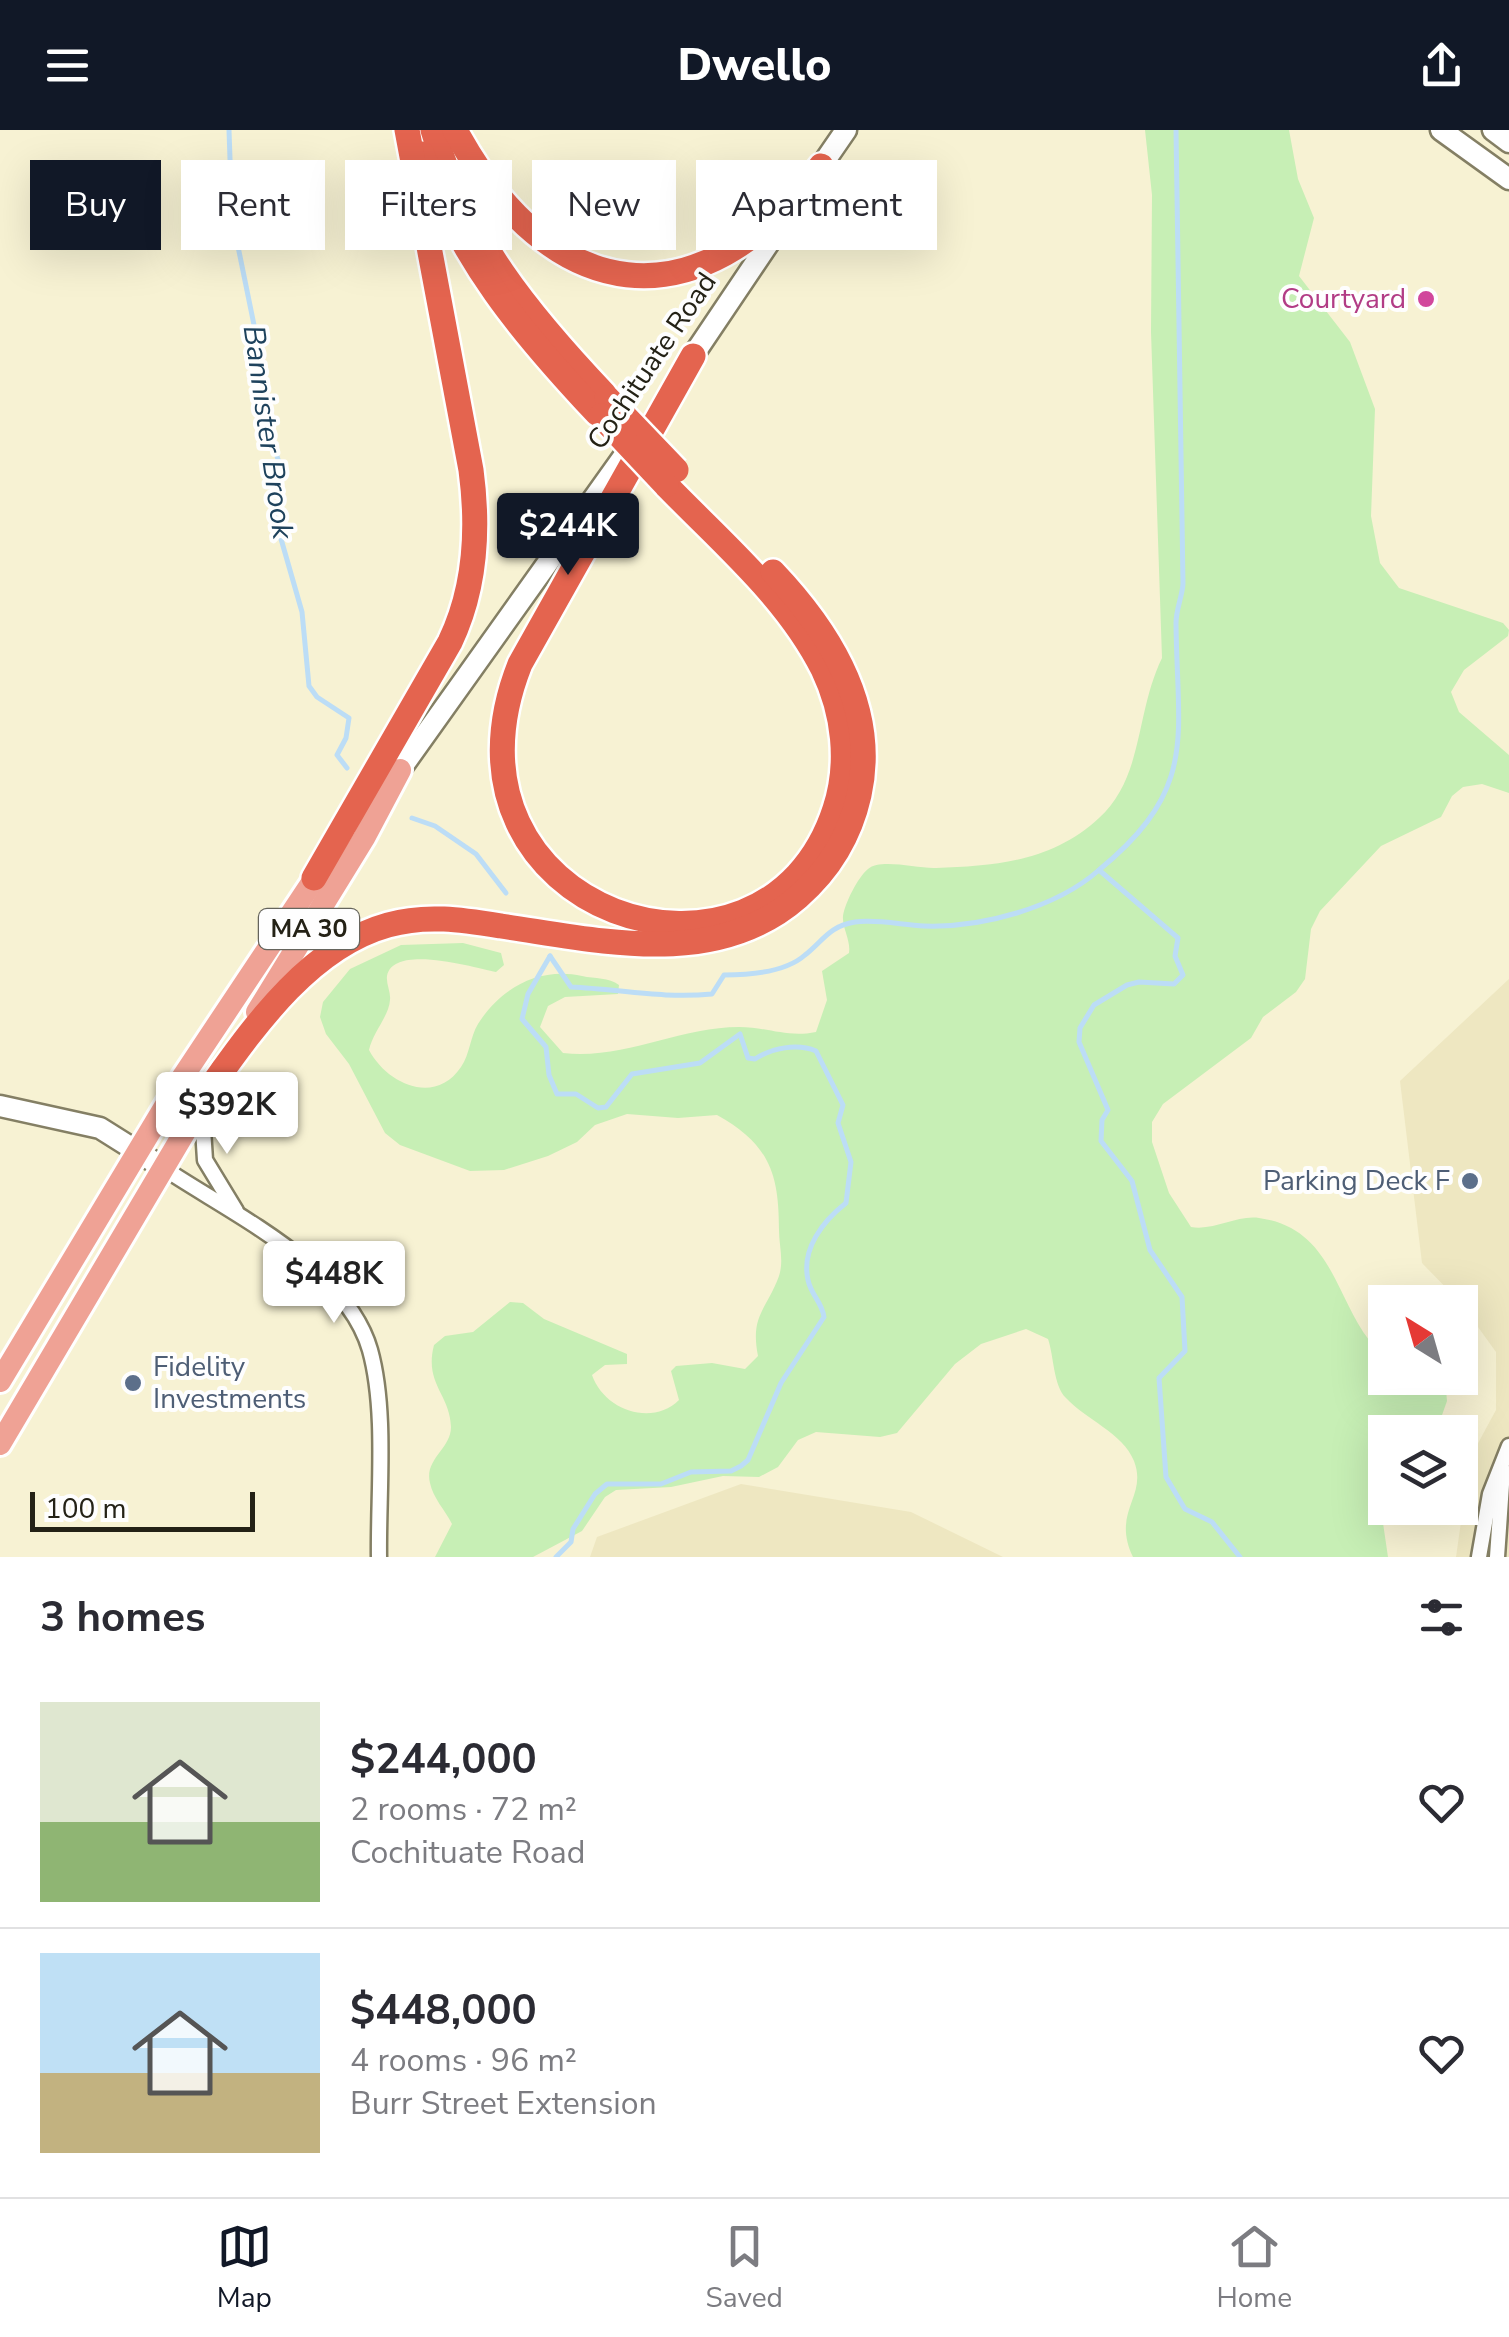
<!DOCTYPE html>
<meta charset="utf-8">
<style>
:root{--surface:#fff;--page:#f2f2f3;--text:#2b2b33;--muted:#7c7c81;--line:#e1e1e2;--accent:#111827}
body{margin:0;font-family:"Nunito Sans",sans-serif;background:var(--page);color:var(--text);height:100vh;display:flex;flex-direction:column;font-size:38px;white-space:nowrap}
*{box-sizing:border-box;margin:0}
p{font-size:32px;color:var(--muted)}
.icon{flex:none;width:55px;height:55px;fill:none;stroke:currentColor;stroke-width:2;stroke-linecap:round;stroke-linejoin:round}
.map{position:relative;height:1427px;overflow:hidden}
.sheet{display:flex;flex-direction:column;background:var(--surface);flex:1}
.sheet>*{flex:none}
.hud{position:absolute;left:30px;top:30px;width:1000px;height:90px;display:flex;gap:20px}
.needle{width:65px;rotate:323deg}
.controls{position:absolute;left:1368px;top:1155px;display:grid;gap:20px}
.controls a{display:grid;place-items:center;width:110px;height:110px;border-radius:0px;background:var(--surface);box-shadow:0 10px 40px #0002;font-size:50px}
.scale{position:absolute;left:30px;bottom:25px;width:225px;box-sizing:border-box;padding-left:10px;border:5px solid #242216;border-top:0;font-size:28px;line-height:35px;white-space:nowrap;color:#242216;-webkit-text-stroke:8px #fefefe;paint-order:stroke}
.price{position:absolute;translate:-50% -85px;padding:0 22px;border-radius:10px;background:#fff;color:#222;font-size:32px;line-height:65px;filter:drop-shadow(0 2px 5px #0008)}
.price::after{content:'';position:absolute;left:50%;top:60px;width:30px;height:22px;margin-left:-15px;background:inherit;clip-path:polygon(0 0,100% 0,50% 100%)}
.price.selected{background:var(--accent);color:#fff}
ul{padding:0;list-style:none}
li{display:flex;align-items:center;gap:30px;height:250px;padding:0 40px}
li+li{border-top:2px solid var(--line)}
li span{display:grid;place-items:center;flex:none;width:280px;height:200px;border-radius:0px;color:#555}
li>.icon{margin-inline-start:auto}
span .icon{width:120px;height:120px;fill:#fffc;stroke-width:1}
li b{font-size:42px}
h2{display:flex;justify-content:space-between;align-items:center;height:120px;padding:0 40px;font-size:42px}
.chip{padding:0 35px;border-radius:0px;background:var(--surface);box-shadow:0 10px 40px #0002;font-size:35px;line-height:90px}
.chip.selected{background:var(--accent);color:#fff}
header{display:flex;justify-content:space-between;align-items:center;height:130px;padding:0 40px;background:var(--accent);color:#fff;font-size:45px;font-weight:800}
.tabs{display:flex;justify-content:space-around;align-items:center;height:140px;border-top:2px solid var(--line);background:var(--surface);font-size:28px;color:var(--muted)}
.tabs a{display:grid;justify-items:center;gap:5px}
.tabs .selected{color:var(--accent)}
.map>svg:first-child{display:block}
</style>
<header><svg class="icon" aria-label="menu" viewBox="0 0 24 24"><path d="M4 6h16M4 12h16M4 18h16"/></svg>Dwello<svg class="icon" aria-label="share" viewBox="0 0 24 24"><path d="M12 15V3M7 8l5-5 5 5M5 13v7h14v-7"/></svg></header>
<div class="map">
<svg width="1509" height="1427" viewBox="0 0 1509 1427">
<rect width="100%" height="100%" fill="#f7f2d3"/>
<!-- built -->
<g fill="#eee7c1">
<path d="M1509 849V1427H1456L1470 1328 1496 1280V1222L1460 1172 1422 1133 1400 951Z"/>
<path d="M741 1354 911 1382 1003 1427H590L597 1407Z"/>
</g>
<!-- green -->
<path fill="#c7efb5" d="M1145 0H1289L1298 49 1314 88 1299 146 1350 212 1375 279 1371 386 1380 433 1399 458 1503 493 1509 500 1508 506 1464 540 1451 562 1459 582 1509 625V663L1482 654 1463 657 1452 666 1441 687 1381 716 1320 781 1311 799 1305 849 1296 862 1263 887 1251 908 1163 974 1152 992V1012L1169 1063 1191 1097C1215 1101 1236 1085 1259 1088 1331 1098 1335 1166 1369 1210L1385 1208V1248H1445L1447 1271 1436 1302H1385V1378H1389L1383 1393 1388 1427H1133C1111 1381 1148 1367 1134 1331 1123 1303 1085 1289 1066 1268 1053 1255 1054 1226 1048 1209L1026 1199 981 1214 955 1234 897 1303 880 1307 816 1302 798 1310 778 1337 759 1347 723 1346 671 1357 616 1360 605 1367 582 1401 533 1427H435L452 1394C445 1380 433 1368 430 1353 424 1329 451 1319 451 1297 450 1264 424 1254 434 1215L445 1206 473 1202 510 1172 523 1173 544 1189 627 1224V1234L605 1235 592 1245C604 1280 652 1297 679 1270L671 1241 676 1236 712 1233 745 1239 758 1226C750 1185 766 1181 779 1146 784 1130 779 1116 779 1100 779 1043 769 1014 717 985L678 988 627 984 595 995 577 1012 548 1026 504 1040 470 1041 400 1015 385 1003 349 934 326 904 320 887 323 872 350 839 401 815 463 813 501 823 504 835 496 842C476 838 393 813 387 846 386 854 391 862 390 870 389 886 373 902 369 920 387 954 435 976 461 937 470 924 470 907 478 894 501 857 540 837 582 846 595 849 609 847 619 855L618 864 565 867 548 876 540 897 563 923C624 930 679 897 739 897 768 897 787 908 816 902L827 870 822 841 849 823C851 810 842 798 843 786 845 773 858 747 868 739 881 728 918 739 936 738 996 736 1053 731 1099 688 1144 647 1135 584 1162 528L1151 202 1152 65Z"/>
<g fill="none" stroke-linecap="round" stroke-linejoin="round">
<!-- stream -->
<g stroke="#bcddf6" stroke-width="5">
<path d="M229 0 232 87 265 249 267 298 279 332 271 364 273 381 302 482 309 556 317 567 349 588 346 608 337 625 347 638"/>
<path d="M412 688 435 696 476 724 506 763"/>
<path d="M1099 740C1199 658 1177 607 1176 493 1176 480 1182 467 1183 454L1176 0"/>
<path d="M550 826 571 857C619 859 663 869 712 864L724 845C749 845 786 842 805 825 823 811 829 796 855 792 877 789 902 795 924 796 981 798 1056 778 1099 740L1178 808 1175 826 1183 845 1174 854 1139 852 1127 855 1094 875 1080 898 1079 912 1108 980 1102 990 1101 1011 1132 1051 1150 1120 1182 1167 1185 1221 1159 1248 1166 1347 1185 1379 1212 1392 1240 1427"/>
<path d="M550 826 528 864 522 889 546 917 549 945 557 964H576L598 978 606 977 632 944 700 933 740 904 748 928 755 929C772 918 797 913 816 921L843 975 838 993 851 1032 846 1073C823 1091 801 1119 808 1150 811 1165 822 1172 824 1187L781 1253 748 1330 741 1336 731 1341 691 1342 661 1354H607L595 1364 573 1399 571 1412 556 1427"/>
</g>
<defs>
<g id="street">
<path d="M202 983 205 1030 236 1081"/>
<path d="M162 1037C230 1083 346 1136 370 1220 387 1281 378 1364 379 1427"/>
<path d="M1479 1427 1490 1364 1509 1316"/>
<path d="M1497 1427 1503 1340"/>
</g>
<g id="secondary">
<path d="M1441 0 1509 49"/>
<path d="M1493 0 1509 12"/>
<path d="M813 48 846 0"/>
<path d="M684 239 791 80"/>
<path d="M400 640 631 316"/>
<path d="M0 976 100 998 162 1037"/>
</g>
<g id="primary">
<path d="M257 882 364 708 400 640"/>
<path d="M0 1251 184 945 323 736"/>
<path d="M0 1314 222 939"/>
</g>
<g id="highway">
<path d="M433 0C465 107 529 185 604 264"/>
<path d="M455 0C550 176 697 198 821 36"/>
<path d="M422 24C463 132 519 200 597 283"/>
<path d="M666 355C721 412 787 467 823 539 844 583 850 633 835 679 766 894 421 784 520 534L693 226"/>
<path d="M314 748 450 512C476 458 479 400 471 340L407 0"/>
<path d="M213 954C257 892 312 816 388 795 426 784 463 790 501 796 598 810 715 840 798 767 829 740 850 705 859 665 878 579 830 502 773 442"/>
</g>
</defs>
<!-- street casing -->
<use href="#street" stroke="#847f64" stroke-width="19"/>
<!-- secondary casing -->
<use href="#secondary" stroke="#847f64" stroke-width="25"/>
<!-- primary casing -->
<use href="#primary" stroke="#fff" stroke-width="28"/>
<!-- highway casing -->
<use href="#highway" stroke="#fff" stroke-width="30"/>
<!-- street -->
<use href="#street" stroke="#fff" stroke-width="14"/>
<!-- secondary -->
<use href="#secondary" stroke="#fff" stroke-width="20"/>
<!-- primary -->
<use href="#primary" stroke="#efa295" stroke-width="22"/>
<!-- highway -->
<use href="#highway" stroke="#e4644f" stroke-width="25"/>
<defs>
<g id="highway-bridge">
<path d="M607 268 676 340"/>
<path d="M601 286 666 355"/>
</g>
</defs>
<!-- highway-bridge casing -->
<use href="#highway-bridge" stroke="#fff" stroke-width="30" stroke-linecap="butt"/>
<!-- highway-bridge -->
<use href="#highway-bridge" stroke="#e4644f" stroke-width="25"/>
</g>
<!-- markers -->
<circle fill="#d1479c" stroke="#fefefe" stroke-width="4" cx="1426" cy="169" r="10"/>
<g fill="#5c6f8a" stroke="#fefefe" stroke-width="4">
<circle cx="1470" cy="1051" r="10"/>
<circle cx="133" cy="1253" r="10"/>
</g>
<g text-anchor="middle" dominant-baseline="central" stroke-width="8" stroke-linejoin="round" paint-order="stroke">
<!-- shield labels -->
<rect fill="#fefefe" stroke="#65645c" stroke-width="2.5" x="259" y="779" width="100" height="40" rx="8"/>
<g font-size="25" font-weight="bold" fill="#242216">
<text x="309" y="799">MA 30</text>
</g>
<!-- hotel labels -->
<g font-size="28" fill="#b23c85" stroke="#fefefe" text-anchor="end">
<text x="1406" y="169">Courtyard</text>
</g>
<!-- street labels -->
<g font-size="28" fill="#242216" stroke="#fefefe">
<text transform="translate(652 231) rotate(-56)">Cochituate Road</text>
</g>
<!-- service labels -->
<g font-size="28" fill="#4e5e75" stroke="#fefefe" text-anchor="end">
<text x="1450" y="1051">Parking Deck F</text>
<text x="153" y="1237" text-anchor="start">Fidelity<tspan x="153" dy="32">Investments</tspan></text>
</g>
<!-- water labels -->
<g font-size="30" font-style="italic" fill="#1e425c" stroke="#fefefe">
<text transform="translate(268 302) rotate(82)">Bannister Brook</text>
</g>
</g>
</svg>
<div class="controls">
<a><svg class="needle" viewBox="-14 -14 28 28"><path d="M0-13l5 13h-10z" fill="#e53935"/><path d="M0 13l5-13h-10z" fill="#7c7c81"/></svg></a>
<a><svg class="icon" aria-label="layers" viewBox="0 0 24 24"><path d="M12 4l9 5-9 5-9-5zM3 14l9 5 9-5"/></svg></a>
</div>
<div class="scale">100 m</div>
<b class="price selected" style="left:568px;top:448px">$244K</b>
<b class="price" style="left:227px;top:1027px">$392K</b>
<b class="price" style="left:334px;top:1196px">$448K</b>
<div class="hud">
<a class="chip selected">Buy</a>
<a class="chip">Rent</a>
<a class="chip">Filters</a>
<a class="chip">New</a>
<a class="chip">Apartment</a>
</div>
</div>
<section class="sheet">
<h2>3 homes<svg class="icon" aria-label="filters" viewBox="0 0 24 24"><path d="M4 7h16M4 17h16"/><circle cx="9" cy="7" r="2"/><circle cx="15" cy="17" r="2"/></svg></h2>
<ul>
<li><span style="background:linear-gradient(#dfe7d0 60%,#8fb573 0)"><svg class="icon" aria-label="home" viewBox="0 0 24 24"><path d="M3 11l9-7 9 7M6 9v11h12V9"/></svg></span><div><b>$244,000</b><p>2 rooms · 72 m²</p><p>Cochituate Road</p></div><svg class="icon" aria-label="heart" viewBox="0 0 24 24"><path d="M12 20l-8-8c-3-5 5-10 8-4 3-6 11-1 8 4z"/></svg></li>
<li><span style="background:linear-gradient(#bfe0f5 60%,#c2b280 0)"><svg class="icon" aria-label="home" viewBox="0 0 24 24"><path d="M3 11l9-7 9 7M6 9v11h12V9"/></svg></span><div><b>$448,000</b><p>4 rooms · 96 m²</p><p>Burr Street Extension</p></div><svg class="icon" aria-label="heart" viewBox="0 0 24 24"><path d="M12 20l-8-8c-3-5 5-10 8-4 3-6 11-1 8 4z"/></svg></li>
</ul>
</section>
<nav class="tabs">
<a class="selected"><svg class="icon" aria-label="map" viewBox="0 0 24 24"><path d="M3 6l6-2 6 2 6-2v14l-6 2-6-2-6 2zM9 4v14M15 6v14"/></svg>Map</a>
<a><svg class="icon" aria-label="saved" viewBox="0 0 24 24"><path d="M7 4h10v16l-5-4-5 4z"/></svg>Saved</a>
<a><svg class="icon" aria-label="home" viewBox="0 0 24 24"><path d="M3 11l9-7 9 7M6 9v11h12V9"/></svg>Home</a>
</nav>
